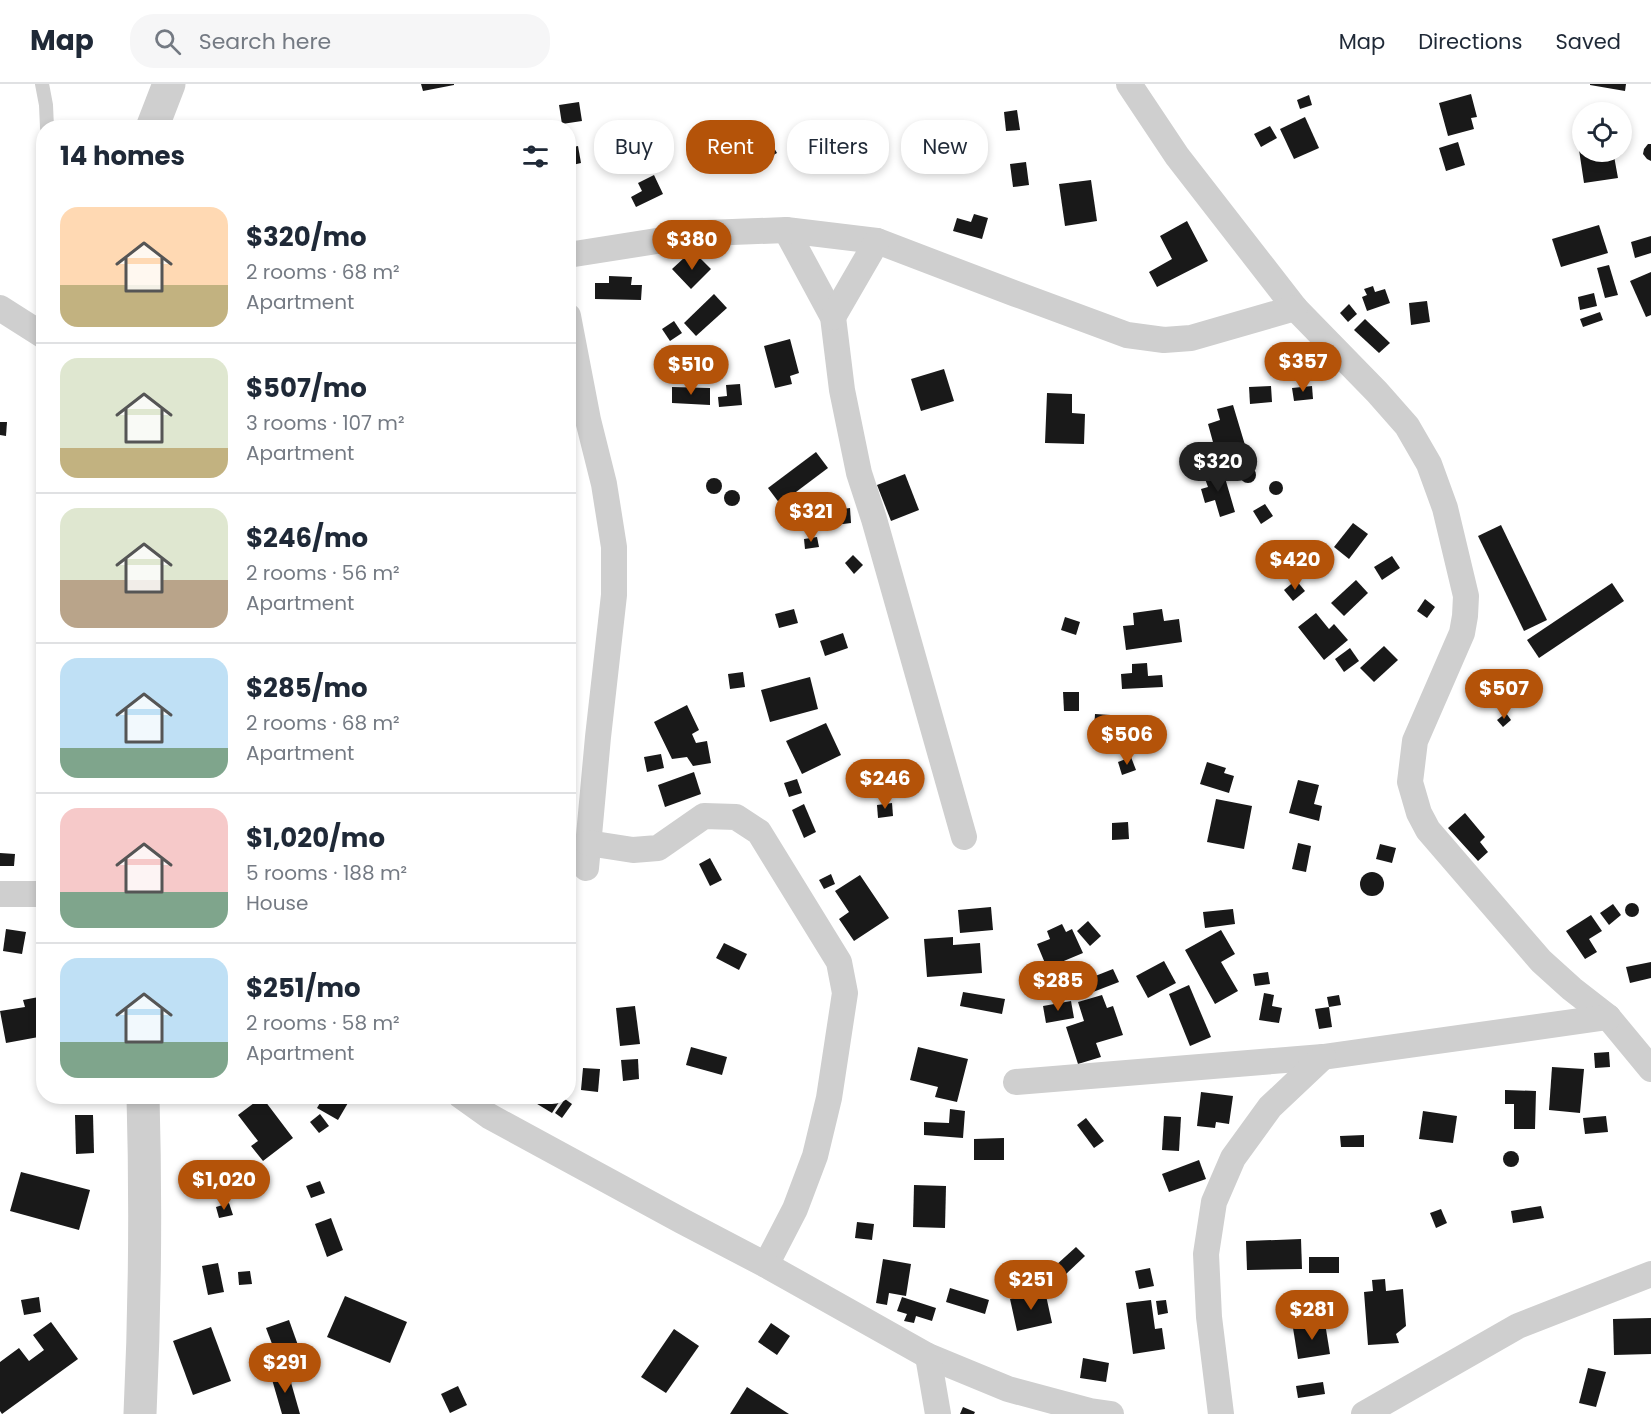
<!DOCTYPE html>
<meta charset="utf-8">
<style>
:root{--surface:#fff;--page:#f6f6f7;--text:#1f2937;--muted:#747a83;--line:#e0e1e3;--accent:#b45309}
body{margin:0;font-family:Poppins,sans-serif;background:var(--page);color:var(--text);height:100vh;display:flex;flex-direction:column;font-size:22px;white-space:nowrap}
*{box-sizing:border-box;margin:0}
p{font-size:20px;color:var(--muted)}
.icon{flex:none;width:33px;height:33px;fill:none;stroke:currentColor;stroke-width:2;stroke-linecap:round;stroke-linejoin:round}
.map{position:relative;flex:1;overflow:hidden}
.drawer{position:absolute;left:36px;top:36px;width:540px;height:984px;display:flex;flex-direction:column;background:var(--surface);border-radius:24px;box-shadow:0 3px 9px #0003}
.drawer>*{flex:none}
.banner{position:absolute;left:594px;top:36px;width:570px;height:54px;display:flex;gap:12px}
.fabs{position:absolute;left:1572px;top:18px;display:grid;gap:12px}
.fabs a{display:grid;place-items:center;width:60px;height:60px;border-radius:50%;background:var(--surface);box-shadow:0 3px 9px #0003;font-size:30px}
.price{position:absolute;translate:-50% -51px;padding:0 14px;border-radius:21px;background:var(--accent);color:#fff;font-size:20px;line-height:39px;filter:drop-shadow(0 2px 3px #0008)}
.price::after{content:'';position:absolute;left:50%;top:36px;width:18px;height:14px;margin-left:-9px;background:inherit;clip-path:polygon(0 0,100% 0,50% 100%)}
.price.active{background:#222;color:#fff}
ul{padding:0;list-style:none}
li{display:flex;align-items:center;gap:18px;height:150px;padding:0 24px}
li+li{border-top:2px solid var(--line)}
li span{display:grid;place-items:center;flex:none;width:168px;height:120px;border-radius:18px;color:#555}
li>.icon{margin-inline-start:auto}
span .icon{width:72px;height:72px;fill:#fffc;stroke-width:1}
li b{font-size:26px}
h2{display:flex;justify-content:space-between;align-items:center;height:72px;padding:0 24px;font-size:26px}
.chip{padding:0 21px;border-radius:24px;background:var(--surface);box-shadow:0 3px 9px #0003;font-size:21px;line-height:54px}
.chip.active{background:var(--accent);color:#fff}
header{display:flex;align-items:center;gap:36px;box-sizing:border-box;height:84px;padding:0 30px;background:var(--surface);border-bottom:2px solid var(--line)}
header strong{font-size:28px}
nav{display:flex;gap:33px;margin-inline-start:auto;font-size:21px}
.search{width:420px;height:54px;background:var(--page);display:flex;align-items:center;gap:15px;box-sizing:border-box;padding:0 21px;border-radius:24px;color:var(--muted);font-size:22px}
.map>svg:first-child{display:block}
</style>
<header>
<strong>Map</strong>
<div class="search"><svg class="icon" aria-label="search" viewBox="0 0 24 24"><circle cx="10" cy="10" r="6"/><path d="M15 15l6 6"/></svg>Search here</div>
<nav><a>Map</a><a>Directions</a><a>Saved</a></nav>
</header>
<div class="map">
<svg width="1651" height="1330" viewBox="0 0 1651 1330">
<rect width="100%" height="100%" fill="#fff"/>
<!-- building -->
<g fill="#191919">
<path d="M421 0H454V1L423 7Z"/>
<path d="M1590 0H1626L1625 7 1590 1Z"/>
<path d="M1471 10 1477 33 1471 34 1474 45 1448 52 1439 19Z"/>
<path d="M1309 11 1312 21 1300 25 1297 16Z"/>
<path d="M579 18 582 37 562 40 559 21Z"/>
<path d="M1017 26 1020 46 1006 47 1004 28Z"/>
<path d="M1305 33 1319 64 1294 75 1280 45Z"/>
<path d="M1582 38V68H1621V71L1614 72 1618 94 1584 99 1575 39Z"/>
<path d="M1270 42 1277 54 1261 63 1254 50Z"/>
<path d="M764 47 777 69 761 78 748 57Z"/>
<path d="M638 54 643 64 651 60 655 68 647 72 653 83 640 90 635 81 627 86 615 67Z"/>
<path d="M1458 58 1465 81 1446 87 1439 64Z"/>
<path d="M1648 60H1651V77L1647 75 1643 70 1644 65Z"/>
<path d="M578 62 581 79 568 82V64Z"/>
<path d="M1026 78 1029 101 1013 103 1010 80Z"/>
<path d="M654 91 663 110 636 123 631 113 642 107 638 99Z"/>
<path d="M1091 96 1097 137 1065 142 1059 100Z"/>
<path d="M974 130 988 134 982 155 953 147 957 134 971 138Z"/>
<path d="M1187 137 1208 177 1157 203 1149 188 1172 175 1160 152Z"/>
<path d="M1599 141 1608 169 1561 183 1552 155Z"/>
<path d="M1651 152V169L1635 174 1631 158Z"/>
<path d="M698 172 711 185 691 205 672 185 685 173 692 179Z"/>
<path d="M1609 181 1618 211 1605 214 1597 184Z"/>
<path d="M1651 188V231L1646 233 1630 197Z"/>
<path d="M609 192 632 193 631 201H642L641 216 595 215V199H609Z"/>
<path d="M1373 202 1375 208 1385 205 1390 219 1367 227 1362 213 1367 211 1364 205Z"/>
<path d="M1594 209 1597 222 1580 226 1578 213Z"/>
<path d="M714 210 727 224 696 252 684 239Z"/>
<path d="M1427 217 1430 238 1411 241 1409 219Z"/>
<path d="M1349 220 1357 230 1348 238 1340 229Z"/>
<path d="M1600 228 1603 236 1583 243 1580 235Z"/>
<path d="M1365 235 1390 259 1379 269 1354 246Z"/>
<path d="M674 237 682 249 670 257 662 245Z"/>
<path d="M790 255 799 289 790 292 792 300 775 304 764 262Z"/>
<path d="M944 285 954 317 921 327 911 295Z"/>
<path d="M740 300 742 321 719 323 718 313 727 312 726 301Z"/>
<path d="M1271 302 1272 318 1250 320 1249 303Z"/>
<path d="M1312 302 1313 315 1294 317 1292 304Z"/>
<path d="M672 303 710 304V321L672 319Z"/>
<path d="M1047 309 1072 310V329L1085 330 1084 360 1045 359Z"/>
<path d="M1233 321 1248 371 1219 380 1208 340 1220 336 1217 325Z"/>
<path d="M0 338H7L6 352 0 351Z"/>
<path d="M816 368 828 384 780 420 768 404Z"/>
<circle cx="1248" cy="391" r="8"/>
<path d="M1223 387 1235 428 1220 433 1215 416 1205 419 1201 405 1208 403 1204 392Z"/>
<path d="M905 390 919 426 891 437 877 401Z"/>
<circle cx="714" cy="402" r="8"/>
<circle cx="1276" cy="404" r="7"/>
<circle cx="732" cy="414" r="8"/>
<path d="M1265 420 1273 432 1261 440 1253 427Z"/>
<path d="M850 424 851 439 812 444 810 429Z"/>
<path d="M1353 439 1368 450 1349 475 1334 463Z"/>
<path d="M1501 441 1547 536 1524 547 1478 452Z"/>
<path d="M817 453 819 463 805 465 804 455Z"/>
<circle cx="1280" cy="472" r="6"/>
<path d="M853 471 863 481 854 490 845 479Z"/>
<circle cx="1320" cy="480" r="8"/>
<path d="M1392 472 1400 484 1382 496 1374 483Z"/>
<path d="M1296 496 1305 507 1293 517 1284 506Z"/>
<path d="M1356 496 1368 509 1344 532 1331 519Z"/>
<path d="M1612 499 1624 517 1539 574 1527 556Z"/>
<path d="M568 515 575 517 571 534H568Z"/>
<path d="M1425 515 1435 523 1427 534 1417 527Z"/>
<path d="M794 525 798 539 779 544 775 530Z"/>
<path d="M1162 525 1164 537 1179 535 1182 558 1126 566 1123 542 1134 541 1133 529Z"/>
<path d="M1316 529 1329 545 1334 540 1348 556 1324 576 1298 543Z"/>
<path d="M1065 533 1080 538 1076 551 1061 546Z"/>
<path d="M843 549 848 564 825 572 820 557Z"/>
<path d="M1384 562 1398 576 1374 598 1360 584Z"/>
<path d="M1350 564 1359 577 1344 588 1335 575Z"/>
<path d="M1147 579 1148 592 1162 591 1163 603 1122 605 1121 590 1132 589V580Z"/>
<path d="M743 588 745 603 730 605 728 590Z"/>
<path d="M810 593 818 625 770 638 761 606Z"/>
<path d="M1063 608H1079V627H1064Z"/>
<path d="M687 621 699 646 692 650 696 659 707 657 711 679 693 682 687 673 672 675 654 638Z"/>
<path d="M1506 629 1511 636 1503 643 1497 636Z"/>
<path d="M1095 630 1126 632 1124 662 1093 659Z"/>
<path d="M826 639 841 671 802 690 786 657Z"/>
<path d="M661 670 664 684 647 688 644 673Z"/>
<path d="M1131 673 1136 686 1122 691 1118 678Z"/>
<path d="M1207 678 1226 684 1224 689 1234 692 1229 709 1200 700Z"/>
<path d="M694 688 701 710 665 723 658 701Z"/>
<path d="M797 695 802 709 789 713 784 699Z"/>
<path d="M1298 696 1319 701 1314 720 1322 722 1319 737 1289 729Z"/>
<path d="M1216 715 1252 722 1244 765 1207 758Z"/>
<path d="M892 719 893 732 878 734 877 721Z"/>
<path d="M804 720 816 748 804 754 792 726Z"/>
<path d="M1465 729 1485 753 1480 758 1488 768 1478 777 1448 744Z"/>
<path d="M1128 738 1129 755 1112 756V739Z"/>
<path d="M1298 759 1311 762 1306 788 1292 785Z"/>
<path d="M1380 760 1396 764 1392 779 1376 775Z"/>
<path d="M0 769 15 770 14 782H0Z"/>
<path d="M710 774 722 796 710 802 699 780Z"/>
<circle cx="1372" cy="800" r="12"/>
<path d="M831 790 835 800 824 805 819 796Z"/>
<path d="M860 791 889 834 854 857 839 835 849 828 835 807Z"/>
<circle cx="1632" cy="826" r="7"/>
<path d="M1613 820 1621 831 1609 841 1600 829Z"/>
<path d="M991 823 993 846 960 849 958 826Z"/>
<path d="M1233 825 1235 840 1205 844 1203 828Z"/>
<path d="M1591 831 1602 847 1589 855 1597 868 1585 875 1566 847Z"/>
<path d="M1088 837 1101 852 1090 862 1077 847Z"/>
<path d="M1062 840 1066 848 1072 845 1083 869 1047 884 1037 860 1050 855 1047 847Z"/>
<path d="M6 845 26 848 22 870 3 867Z"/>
<path d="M1221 846 1235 870 1221 878 1238 907 1215 920 1185 866Z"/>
<path d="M953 853V861L980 859 982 889 927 893 924 855Z"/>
<path d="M724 859 747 870 739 886 716 874Z"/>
<path d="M1164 877 1176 899 1148 914 1136 892Z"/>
<path d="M1651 878V894L1630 899 1626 883Z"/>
<path d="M1113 885 1119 898 1080 913 1075 900Z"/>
<path d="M1268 888 1270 900 1255 902 1253 890Z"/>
<path d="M1189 901 1211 953 1190 962 1169 910Z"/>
<path d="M963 908 1005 915 1002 930 960 922Z"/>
<path d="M1264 909 1274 911 1272 922 1282 924 1279 939 1259 936Z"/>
<path d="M1102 911 1107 924 1113 922 1123 951 1096 959 1101 973 1078 980 1066 943 1084 937 1078 918Z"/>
<path d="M1339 911 1341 921 1329 923 1327 913Z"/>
<path d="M44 912V952L6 959 0 927 25 923 23 916Z"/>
<path d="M1071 917 1074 934 1046 939 1043 922Z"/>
<path d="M635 922 640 960 620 962 616 924Z"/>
<path d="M1329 923 1332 943 1319 945 1315 925Z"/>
<path d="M691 963 727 973 722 991 686 981Z"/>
<path d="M918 963 968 975 957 1018 935 1013 938 1003 910 996Z"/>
<path d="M1609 968 1610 983 1595 984 1594 969Z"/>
<path d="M638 975 639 995 623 997 621 976Z"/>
<path d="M1552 983 1584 985 1580 1029 1549 1026Z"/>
<path d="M583 984 600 985 598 1008 581 1006Z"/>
<path d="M1505 1006 1536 1007 1535 1045H1514V1020H1505Z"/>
<path d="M1201 1008 1233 1012 1229 1040 1216 1038 1215 1044 1197 1042Z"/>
<path d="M324 1012H352L338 1036 317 1024Z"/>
<path d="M524 1012H556L561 1015 552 1029Z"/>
<path d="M262 1013 293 1054 263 1077 251 1062 258 1057 238 1031Z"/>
<path d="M565 1015 572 1020 562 1034 555 1029Z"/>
<path d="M950 1025 965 1027 963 1054 924 1051V1038L949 1039Z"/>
<path d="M1423 1027 1457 1032 1453 1059 1419 1055Z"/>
<path d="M320 1030 329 1042 319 1049 310 1038Z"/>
<path d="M75 1031H93L94 1069 76 1070Z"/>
<path d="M1164 1032 1181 1033 1179 1067 1162 1066Z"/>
<path d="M1606 1032 1608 1048 1585 1050 1583 1034Z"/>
<path d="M1086 1034 1104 1057 1094 1064 1077 1041Z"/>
<path d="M1364 1051V1063H1341L1340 1052Z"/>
<path d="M1004 1054V1076H974V1055Z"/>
<circle cx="1511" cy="1075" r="8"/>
<path d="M1199 1076 1206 1095 1169 1108 1162 1090Z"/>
<path d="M21 1088 90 1106 79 1146 10 1127Z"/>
<path d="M320 1097 325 1109 311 1114 306 1102Z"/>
<path d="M914 1101 946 1102 945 1144 913 1143Z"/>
<path d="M229 1119 233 1131 219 1134 216 1123Z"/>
<path d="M1541 1122 1544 1134 1513 1139 1511 1127Z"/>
<path d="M1441 1125 1447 1139 1436 1144 1430 1129Z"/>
<path d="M331 1134 343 1166 327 1173 315 1140Z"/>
<path d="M857 1138 874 1140 872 1156 855 1154Z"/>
<path d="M1301 1155 1302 1185 1247 1186 1246 1157Z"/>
<path d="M1076 1163 1085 1172 1065 1191 1055 1182Z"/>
<rect x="1309" y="1173" width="30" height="16"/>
<path d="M883 1175 911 1180 906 1212 889 1209 887 1221 876 1219Z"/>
<path d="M218 1179 224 1208 208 1211 202 1182Z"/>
<path d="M1150 1184 1154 1202 1139 1205 1135 1187Z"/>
<path d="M250 1187 252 1200 239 1201 238 1188Z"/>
<path d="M1385 1195 1386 1207 1403 1205 1406 1242 1396 1250 1399 1259 1368 1261 1364 1208 1373 1207 1372 1196Z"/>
<path d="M950 1204 989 1216 985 1230 946 1218Z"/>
<path d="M1045 1207 1052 1239 1017 1247 1010 1215Z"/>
<path d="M345 1212 407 1238 390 1279 327 1253Z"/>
<path d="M39 1213 41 1228 24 1231 21 1216Z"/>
<path d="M902 1213 936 1224 932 1237 916 1232 914 1239 904 1237 907 1230 897 1227Z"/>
<path d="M1151 1216 1155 1245 1162 1244 1165 1265 1133 1270 1126 1219Z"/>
<path d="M1166 1216 1168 1229 1158 1231 1156 1217Z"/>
<path d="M1651 1234V1270L1614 1271 1613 1235Z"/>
<path d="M289 1236 299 1264 277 1273 266 1244Z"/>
<path d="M51 1238 78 1275 2 1330 0 1327V1278L19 1264 29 1277 44 1266 33 1251Z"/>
<path d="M771 1239 790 1252 777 1271 758 1258Z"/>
<path d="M1325 1239 1330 1270 1298 1275 1293 1244Z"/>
<path d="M211 1243 231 1297 193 1311 173 1257Z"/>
<path d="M674 1245 699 1262 666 1309 641 1293Z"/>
<path d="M1083 1274 1109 1279 1106 1298 1080 1294Z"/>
<path d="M1588 1284 1606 1288 1596 1323 1579 1319Z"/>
<path d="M288 1288 300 1330H282L271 1292Z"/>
<path d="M1323 1298 1325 1310 1298 1314 1296 1302Z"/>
<path d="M458 1302 467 1321 450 1329 441 1310Z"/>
<path d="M747 1303 789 1330H730Z"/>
<path d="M963 1323 975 1328 974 1330H960Z"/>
</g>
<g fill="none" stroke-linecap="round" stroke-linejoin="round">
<!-- service -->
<path stroke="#cfcfcf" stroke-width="14" d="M42 0 46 21 47 44"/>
<!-- minor -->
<g stroke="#cfcfcf" stroke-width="26">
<path d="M1129 0 1177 72 1295 224 1377 308 1407 342 1429 380 1445 424 1466 512 1465 532 1462 549 1415 657 1410 698 1419 729 1428 746 1541 877 1572 905 1608 933 1651 985"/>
<path d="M786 146 833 233 842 306 859 389 874 435 964 753"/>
<path d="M568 171 707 149 786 146 877 157 1016 210 1127 251 1164 256 1191 254 1295 224"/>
<path d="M0 224 44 252"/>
<path d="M568 232 588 336 604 400 614 463V511L598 653 586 784"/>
<path d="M833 233 877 157"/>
<path d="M588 759 633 766 658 764 704 732 736 733 759 748 839 878 845 909 829 1014 815 1072 795 1125 766 1181"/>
<path d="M0 810H44"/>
<path d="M1016 998 1323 973 1608 933"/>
<path d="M461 1012 489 1032 682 1137 766 1181 928 1272 1008 1305 1090 1327 1111 1330"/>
<path d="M928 1272 938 1330"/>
<path d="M1221 1330 1209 1233 1206 1170 1214 1118 1233 1074 1270 1023 1323 973"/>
<path d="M1364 1330 1518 1242 1651 1190"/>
</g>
<!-- tertiary -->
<g stroke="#cfcfcf" stroke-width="33">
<path d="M152 44 169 0"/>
<path d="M140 1330C145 1224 146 1119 143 1012"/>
</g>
</g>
</svg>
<div class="fabs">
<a><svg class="icon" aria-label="locate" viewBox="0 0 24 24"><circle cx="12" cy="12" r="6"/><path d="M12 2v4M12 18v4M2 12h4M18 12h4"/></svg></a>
</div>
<b class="price" style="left:692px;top:187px">$380</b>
<b class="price" style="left:1303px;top:309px">$357</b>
<b class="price" style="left:691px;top:312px">$510</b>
<b class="price active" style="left:1218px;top:409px">$320</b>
<b class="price" style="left:811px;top:459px">$321</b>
<b class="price" style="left:1295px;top:507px">$420</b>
<b class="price" style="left:1504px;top:636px">$507</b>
<b class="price" style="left:1127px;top:682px">$506</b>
<b class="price" style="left:885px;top:726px">$246</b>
<b class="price" style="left:1058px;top:928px">$285</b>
<b class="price" style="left:224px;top:1127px">$1,020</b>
<b class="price" style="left:1031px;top:1227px">$251</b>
<b class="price" style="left:1312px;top:1257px">$281</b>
<b class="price" style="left:285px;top:1310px">$291</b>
<div class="banner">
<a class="chip">Buy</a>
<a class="chip active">Rent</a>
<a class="chip">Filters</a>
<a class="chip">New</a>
</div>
<section class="drawer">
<h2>14 homes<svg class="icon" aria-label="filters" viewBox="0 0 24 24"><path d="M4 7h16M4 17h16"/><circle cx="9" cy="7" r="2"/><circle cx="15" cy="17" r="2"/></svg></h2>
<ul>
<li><span style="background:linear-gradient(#ffd9b3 65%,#c2b280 0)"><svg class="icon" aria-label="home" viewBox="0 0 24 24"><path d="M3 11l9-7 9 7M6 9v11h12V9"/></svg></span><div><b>$320/mo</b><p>2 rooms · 68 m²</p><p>Apartment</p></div></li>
<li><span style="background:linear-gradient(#dfe7d0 75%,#c2b280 0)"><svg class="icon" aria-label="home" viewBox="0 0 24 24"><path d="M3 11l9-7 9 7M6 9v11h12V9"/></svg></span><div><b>$507/mo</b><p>3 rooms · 107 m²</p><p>Apartment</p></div></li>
<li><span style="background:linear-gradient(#dfe7d0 60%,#b9a48a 0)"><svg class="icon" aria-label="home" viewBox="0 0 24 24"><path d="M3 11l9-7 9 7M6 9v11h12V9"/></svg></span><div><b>$246/mo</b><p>2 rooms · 56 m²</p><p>Apartment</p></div></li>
<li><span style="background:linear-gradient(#bfe0f5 75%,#7fa58c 0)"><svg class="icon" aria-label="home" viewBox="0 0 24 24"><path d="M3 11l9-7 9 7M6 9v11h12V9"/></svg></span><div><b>$285/mo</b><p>2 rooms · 68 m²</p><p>Apartment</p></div></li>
<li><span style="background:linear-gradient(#f6c9c9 70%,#7fa58c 0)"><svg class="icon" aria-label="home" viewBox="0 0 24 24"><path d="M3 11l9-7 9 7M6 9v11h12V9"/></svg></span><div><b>$1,020/mo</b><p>5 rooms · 188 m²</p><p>House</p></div></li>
<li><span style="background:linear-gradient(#bfe0f5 70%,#7fa58c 0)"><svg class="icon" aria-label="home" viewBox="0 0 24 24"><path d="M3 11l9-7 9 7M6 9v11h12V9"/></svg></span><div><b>$251/mo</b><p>2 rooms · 58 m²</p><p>Apartment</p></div></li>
</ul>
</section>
</div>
